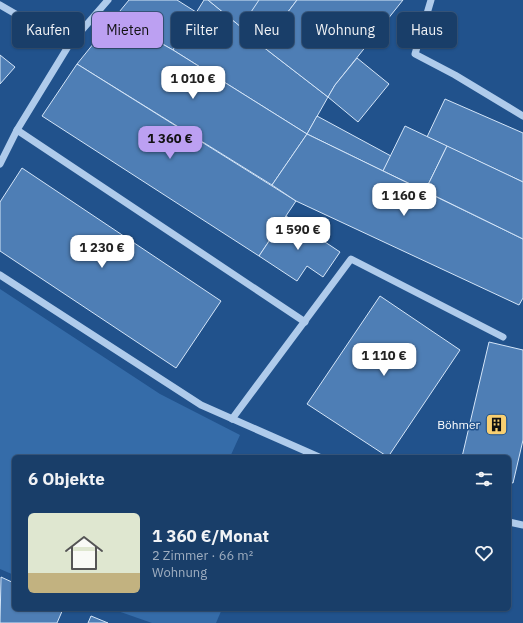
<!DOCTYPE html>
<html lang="de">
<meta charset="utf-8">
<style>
:root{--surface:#193e69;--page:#264971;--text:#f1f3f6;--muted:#9faec0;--line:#37577d;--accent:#bca0f2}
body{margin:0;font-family:"IBM Plex Sans",sans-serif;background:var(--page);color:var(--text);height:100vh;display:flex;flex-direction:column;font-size:15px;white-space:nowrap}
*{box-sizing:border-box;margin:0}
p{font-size:13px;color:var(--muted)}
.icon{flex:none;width:22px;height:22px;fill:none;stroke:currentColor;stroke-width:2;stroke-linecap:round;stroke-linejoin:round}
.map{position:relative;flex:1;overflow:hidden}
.drawer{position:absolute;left:12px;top:455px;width:499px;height:156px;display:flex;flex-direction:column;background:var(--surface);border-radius:6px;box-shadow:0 1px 3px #0004,0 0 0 1px var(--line)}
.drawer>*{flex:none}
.banner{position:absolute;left:12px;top:12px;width:499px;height:36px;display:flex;gap:8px}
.price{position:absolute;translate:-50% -34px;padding:0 9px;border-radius:8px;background:#fff;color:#222;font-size:13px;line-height:26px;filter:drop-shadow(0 1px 2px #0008)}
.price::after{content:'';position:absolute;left:50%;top:24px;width:12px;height:9px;margin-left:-6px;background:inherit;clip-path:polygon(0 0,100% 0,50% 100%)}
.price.on{background:var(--accent);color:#111}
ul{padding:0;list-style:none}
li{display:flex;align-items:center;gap:12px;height:100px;padding:0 16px}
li+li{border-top:1px solid var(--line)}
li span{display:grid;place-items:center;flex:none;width:112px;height:80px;border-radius:6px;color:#555}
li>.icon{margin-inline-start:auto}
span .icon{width:48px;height:48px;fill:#fffc;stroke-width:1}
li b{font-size:17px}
h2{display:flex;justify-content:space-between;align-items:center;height:48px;padding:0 16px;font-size:17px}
.chip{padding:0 14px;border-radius:6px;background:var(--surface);box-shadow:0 1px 3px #0004,0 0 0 1px var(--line);font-size:14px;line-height:36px}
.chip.on{background:var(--accent);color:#111}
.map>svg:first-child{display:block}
</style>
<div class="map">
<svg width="523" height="623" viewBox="0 0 523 623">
<rect width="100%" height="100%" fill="#21528c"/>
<!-- green -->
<g fill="#356ca9">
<path d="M0 289 160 394 240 435 230 457H14V575L0 569Z"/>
<path d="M112 609H222L216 623H152Z"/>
</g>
<!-- building -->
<g fill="#4e7eb5" stroke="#d4e5f8">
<path d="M129 0H177L196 12 173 50 115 17Z"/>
<path d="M204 0H208L241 27 264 43 262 46 328 97 307 134 173 50Z"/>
<path d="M208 0H259L260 1 241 27Z"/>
<path d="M259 0H297L264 43 241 27Z"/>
<path d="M297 0H403L335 85 328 97 262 46Z"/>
<path d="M115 17 173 50 307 134 272 185 77 64Z"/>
<path d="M0 55 15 67 0 84Z"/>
<path d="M357 58 389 84 358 122 328 97 335 85Z"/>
<path d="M77 64 296 201 259 256 42 116Z"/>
<path d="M445 99 523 133V182L427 137Z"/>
<path d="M317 116 391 156 383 171 307 134Z"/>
<path d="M405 126 447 146 425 191 383 171Z"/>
<path d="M307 134 523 239V298L519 305 296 201 272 185Z"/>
<path d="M447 146 523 182V239L425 191Z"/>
<path d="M22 168 221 301 176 368 0 251V202Z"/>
<path d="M286 216 340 252 323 277 307 266 297 281 259 256Z"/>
<path d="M380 296 460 350 388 457 307 404Z"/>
<path d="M489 342 523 350V440L513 483 509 482V457H462Z"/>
<path d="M1 577 14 583V609H63L57 623H0Z"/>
<path d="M91 616 108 623H88Z"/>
</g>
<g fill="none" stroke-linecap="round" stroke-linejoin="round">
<!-- minor -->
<g stroke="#afcbeb" stroke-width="7">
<path d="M431 0 415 54 455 75 523 116"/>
<path d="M0 5 69 45 17 130 0 164"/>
<path d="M69 45 108 0"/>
<path d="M17 130 305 322"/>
<path d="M0 275 201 405 319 457"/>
<path d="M232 419 351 259 503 337"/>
<path d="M509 522 523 525"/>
</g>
</g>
<!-- icons -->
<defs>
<symbol id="building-square" viewBox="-11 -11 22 22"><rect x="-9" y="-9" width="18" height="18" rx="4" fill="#f8cf71" stroke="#21528c"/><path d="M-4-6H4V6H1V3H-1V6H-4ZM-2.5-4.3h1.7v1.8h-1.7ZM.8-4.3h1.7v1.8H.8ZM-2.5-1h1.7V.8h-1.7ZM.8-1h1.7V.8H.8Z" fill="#111"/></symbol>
</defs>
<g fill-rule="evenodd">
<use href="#building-square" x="484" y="412" width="25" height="25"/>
</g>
<g text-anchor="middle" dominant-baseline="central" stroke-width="3" stroke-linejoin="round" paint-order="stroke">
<!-- poi labels -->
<g font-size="12" fill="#fff" stroke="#21528c" text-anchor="end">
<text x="480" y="424">Böhmer</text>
</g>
</g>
</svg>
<b class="price" style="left:193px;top:100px">1 010 €</b>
<b class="price on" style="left:170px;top:160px">1 360 €</b>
<b class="price" style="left:404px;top:217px">1 160 €</b>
<b class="price" style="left:298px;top:251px">1 590 €</b>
<b class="price" style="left:102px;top:269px">1 230 €</b>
<b class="price" style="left:384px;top:377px">1 110 €</b>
<div class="banner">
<a class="chip">Kaufen</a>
<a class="chip on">Mieten</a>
<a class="chip">Filter</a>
<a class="chip">Neu</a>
<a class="chip">Wohnung</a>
<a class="chip">Haus</a>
</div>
<section class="drawer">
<h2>6 Objekte<svg class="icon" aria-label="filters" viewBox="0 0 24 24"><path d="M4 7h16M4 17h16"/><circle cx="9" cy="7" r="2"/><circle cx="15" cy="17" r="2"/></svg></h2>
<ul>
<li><span style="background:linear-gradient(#dfe7d0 75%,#c2b280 0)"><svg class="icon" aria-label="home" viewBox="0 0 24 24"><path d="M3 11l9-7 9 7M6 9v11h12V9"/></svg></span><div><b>1 360 €/Monat</b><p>2 Zimmer · 66 m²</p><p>Wohnung</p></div><svg class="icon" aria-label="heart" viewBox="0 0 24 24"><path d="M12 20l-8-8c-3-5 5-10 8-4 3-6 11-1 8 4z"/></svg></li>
</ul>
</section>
</div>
